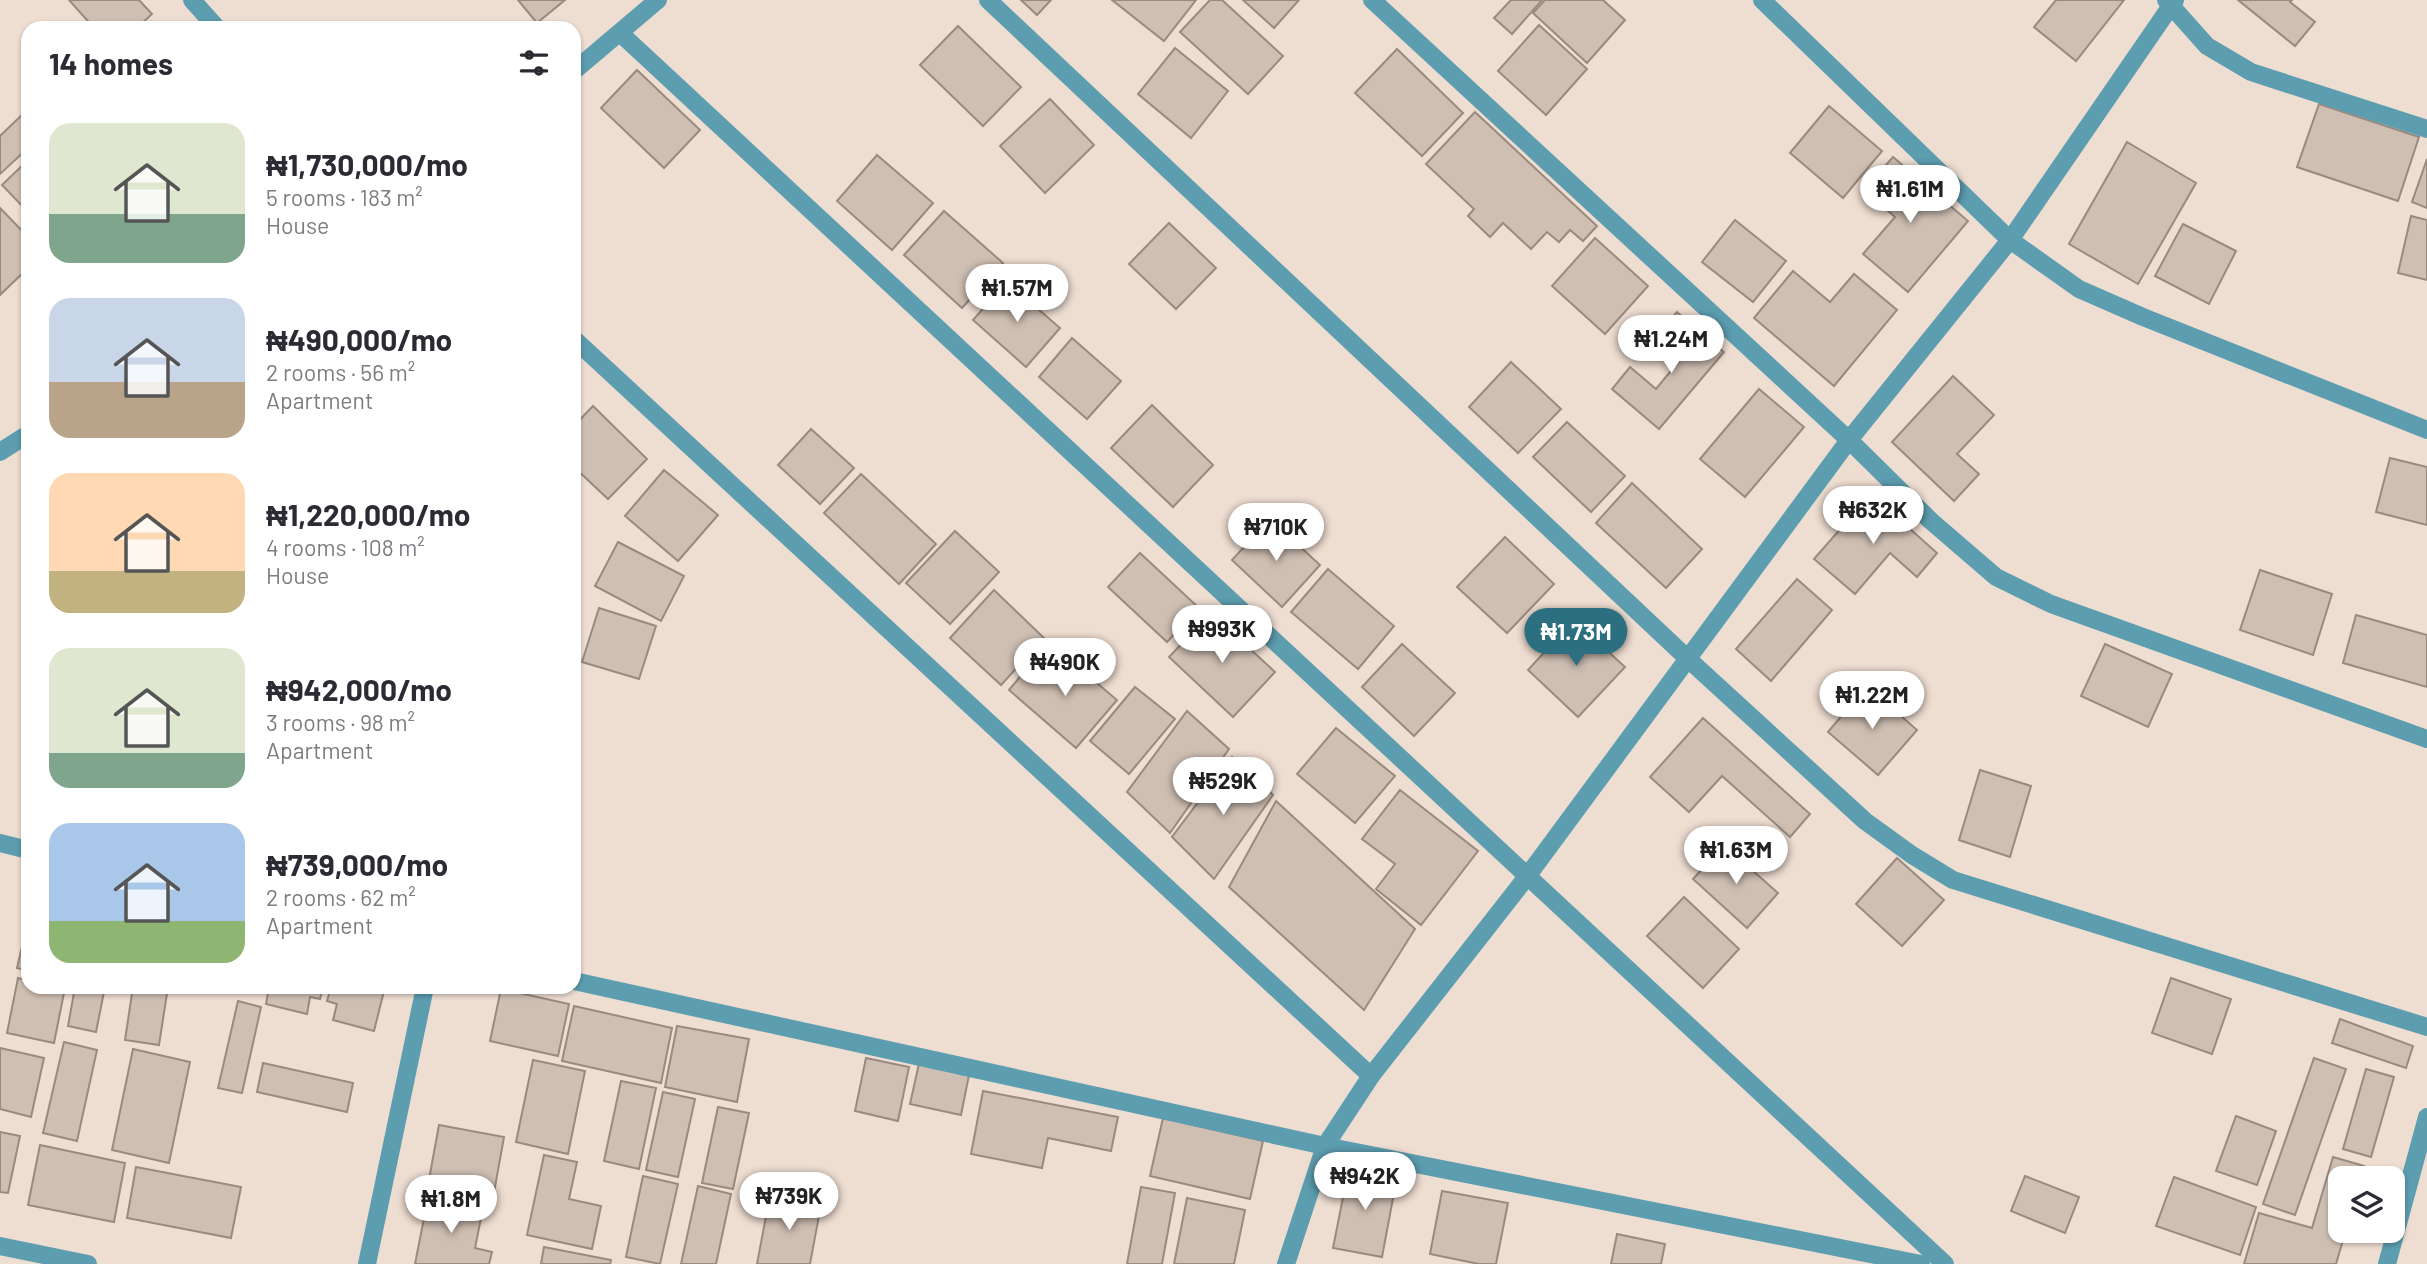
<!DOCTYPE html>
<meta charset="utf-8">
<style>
:root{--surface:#fff;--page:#f7f7f7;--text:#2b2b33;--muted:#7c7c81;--accent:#2c6f81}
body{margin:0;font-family:Barlow,sans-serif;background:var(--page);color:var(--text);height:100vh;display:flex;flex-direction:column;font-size:26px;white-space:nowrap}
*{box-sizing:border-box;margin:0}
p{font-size:23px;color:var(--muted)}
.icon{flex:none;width:38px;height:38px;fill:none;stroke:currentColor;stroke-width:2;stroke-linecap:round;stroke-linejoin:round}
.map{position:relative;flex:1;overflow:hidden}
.side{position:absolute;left:21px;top:21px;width:560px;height:973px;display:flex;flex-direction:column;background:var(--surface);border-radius:21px;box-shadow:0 2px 5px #0004}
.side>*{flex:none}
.fabs{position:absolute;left:2328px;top:1166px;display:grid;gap:14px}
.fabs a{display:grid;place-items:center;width:77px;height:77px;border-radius:14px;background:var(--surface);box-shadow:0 2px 5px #0004;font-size:35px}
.price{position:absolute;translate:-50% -60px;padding:0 16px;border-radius:24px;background:#fff;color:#222;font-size:23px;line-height:46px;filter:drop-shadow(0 2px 4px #0008)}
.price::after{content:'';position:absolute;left:50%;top:42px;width:21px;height:16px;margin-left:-10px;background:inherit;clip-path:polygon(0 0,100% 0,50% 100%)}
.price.on{background:var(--accent);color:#fff}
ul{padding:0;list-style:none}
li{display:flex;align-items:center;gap:21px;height:175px;padding:0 28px}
li span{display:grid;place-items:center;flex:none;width:196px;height:140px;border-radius:21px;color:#555}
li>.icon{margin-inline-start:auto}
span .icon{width:84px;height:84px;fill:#fffc;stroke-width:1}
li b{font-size:30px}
h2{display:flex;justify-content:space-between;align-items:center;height:84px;padding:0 28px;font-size:30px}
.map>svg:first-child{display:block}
</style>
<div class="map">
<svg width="2427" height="1264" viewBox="0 0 2427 1264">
<rect width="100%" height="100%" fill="#eeddd1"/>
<!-- building -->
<g fill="#cfbfb3" stroke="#998a7f" stroke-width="2">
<path d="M69 0H139L152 14 137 28H94Z"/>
<path d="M518 0H565L537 23Z"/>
<path d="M1021 0H1051L1037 15Z"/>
<path d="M1112 0H1196L1164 41Z"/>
<path d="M1210 0H1222L1283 56 1248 94 1180 32Z"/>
<path d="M1243 0H1299L1274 28Z"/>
<path d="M1511 0H1542L1512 34 1494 18Z"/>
<path d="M1545 0H1603L1625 20 1587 63 1533 13Z"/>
<path d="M2056 0H2124L2076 61 2034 27Z"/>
<path d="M2238 0H2292L2290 2 2315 22 2295 46Z"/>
<path d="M1539 25 1587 69 1546 115 1498 71Z"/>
<path d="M958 26 1021 87 983 126 920 65Z"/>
<path d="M1175 48 1228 91 1191 138 1138 94Z"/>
<path d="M1397 49 1463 113 1422 156 1355 93Z"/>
<path d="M637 70 700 130 664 168 601 108Z"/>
<path d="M1050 99 1094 145 1045 193 1000 146Z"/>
<path d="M2319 104 2419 137 2398 201 2297 167Z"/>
<path d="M1829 106 1882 151 1843 198 1790 153Z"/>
<path d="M26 111 28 114V148L0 174V136Z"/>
<path d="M1475 112 1597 226 1583 241 1570 230 1559 242 1547 232 1531 249 1503 223 1490 237 1468 216 1474 209 1426 164Z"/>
<path d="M2127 142 2196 183 2138 284 2069 244Z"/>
<path d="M877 155 933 203 892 250 837 201Z"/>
<path d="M1893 157 1968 221 1908 292 1863 254 1895 217 1864 190Z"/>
<path d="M2427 159V208L2412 202Z"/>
<path d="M28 160V212L2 185Z"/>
<path d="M0 208 28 237V268L0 295Z"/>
<path d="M944 211 1003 263 962 308 904 255Z"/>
<path d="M2411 216 2427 220V280L2398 273Z"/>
<path d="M1735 220 1786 261 1753 302 1702 262Z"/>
<path d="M1169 223 1216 268 1176 309 1129 264Z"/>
<path d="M2183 224 2236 251 2209 304 2155 276Z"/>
<path d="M1595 238 1648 286 1605 334 1552 286Z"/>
<path d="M1793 271 1830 302 1854 274 1897 310 1834 386 1754 318Z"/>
<path d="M1007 282 1060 328 1026 367 973 320Z"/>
<path d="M1677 312 1724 352 1659 429 1612 389 1630 367 1656 389 1688 350 1663 328Z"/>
<path d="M1072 338 1121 381 1087 419 1039 377Z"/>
<path d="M1511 362 1561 409 1518 453 1469 407Z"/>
<path d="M1953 376 1994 415 1957 454 1979 474 1954 501 1892 442Z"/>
<path d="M1759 389 1804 427 1745 497 1700 459Z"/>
<path d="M1152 405 1213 465 1173 507 1111 448Z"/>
<path d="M593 406 647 459 608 499 574 467V426Z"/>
<path d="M1567 422 1625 476 1591 512 1533 457Z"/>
<path d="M811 429 854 468 820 504 778 465Z"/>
<path d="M2390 458 2427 467V525L2376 512Z"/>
<path d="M664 470 718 515 678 561 625 516Z"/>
<path d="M861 474 936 544 899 584 824 513Z"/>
<path d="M1632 483 1702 549 1666 588 1596 523Z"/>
<path d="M1871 494 1937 553 1917 577 1890 553 1855 594 1814 559Z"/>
<path d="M1270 519 1320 565 1282 607 1232 560Z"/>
<path d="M955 531 999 572 950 624 906 583Z"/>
<path d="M1505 537 1554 584 1507 633 1457 587Z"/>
<path d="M618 542 684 576 661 621 595 586Z"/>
<path d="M1140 553 1199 608 1167 642 1108 587Z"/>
<path d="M1328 569 1394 626 1358 669 1291 612Z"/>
<path d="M2260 570 2332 594 2313 655 2240 630Z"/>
<path d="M1797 579 1832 610 1771 681 1736 649Z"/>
<path d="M994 590 1044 638 1001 685 950 638Z"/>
<path d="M599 608 656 626 639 679 582 662Z"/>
<path d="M1211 613 1275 672 1233 717 1169 657Z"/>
<path d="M2356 615 2427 635V687L2343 663Z"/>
<path d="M1574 620 1625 667 1578 717 1528 670Z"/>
<path d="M1402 644 1455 693 1414 736 1362 687Z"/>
<path d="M2105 644 2172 674 2148 727 2081 696Z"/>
<path d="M1058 650 1117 700 1076 748 1009 690 1024 672 1033 679Z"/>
<path d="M1867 686 1917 730 1878 775 1828 732Z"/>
<path d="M1135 687 1175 719 1129 774 1090 741Z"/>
<path d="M1187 711 1229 749 1170 833 1127 792Z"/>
<path d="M1703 718 1810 814 1790 837 1722 776 1689 812 1650 777Z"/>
<path d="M1336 728 1395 776 1355 823 1297 774Z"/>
<path d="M1232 757 1273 795 1214 879 1172 837Z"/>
<path d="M1980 770 2031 786 2010 857 1959 840Z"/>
<path d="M1400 790 1478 851 1421 925 1376 889 1395 864 1362 839Z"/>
<path d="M1276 801 1415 929 1364 1010 1229 887Z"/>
<path d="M1724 845 1778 893 1747 928 1693 879Z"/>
<path d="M1897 858 1944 900 1902 946 1856 904Z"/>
<path d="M1684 897 1739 949 1703 988 1647 936Z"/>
<path d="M28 921V971L17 968Z"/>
<path d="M18 978 28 981V987L65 988 54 1043 7 1033Z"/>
<path d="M2171 978 2231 999 2212 1054 2152 1033Z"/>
<path d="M75 987H105L96 1032 68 1026Z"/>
<path d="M133 987H168L159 1045 125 1040Z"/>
<path d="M269 987H323L320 999 310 997 307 1014 266 1004Z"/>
<path d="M331 987H385L374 1031 333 1020 337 1004 327 1001Z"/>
<path d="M501 989 569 1004 558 1056 490 1041Z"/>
<path d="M238 1001 261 1007 242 1093 218 1088Z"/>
<path d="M574 1006 672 1028 661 1083 562 1061Z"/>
<path d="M2340 1019 2413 1046 2406 1068 2332 1043Z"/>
<path d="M677 1026 749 1039 737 1102 665 1087Z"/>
<path d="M64 1042 97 1050 77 1141 43 1133Z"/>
<path d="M0 1048 44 1058 31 1117 0 1109Z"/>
<path d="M133 1049 190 1062 169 1163 112 1150Z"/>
<path d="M866 1058 909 1067 898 1121 855 1111Z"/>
<path d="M2314 1058 2346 1069 2295 1215 2263 1204Z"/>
<path d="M920 1059 970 1070 961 1115 910 1104Z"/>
<path d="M533 1060 585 1071 568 1154 516 1142Z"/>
<path d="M263 1063 353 1083 347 1112 257 1092Z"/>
<path d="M2366 1069 2394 1077 2371 1157 2343 1149Z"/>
<path d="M621 1081 656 1088 639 1169 604 1161Z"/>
<path d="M983 1091 1118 1117 1111 1151 1048 1138 1042 1168 971 1154Z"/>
<path d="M663 1092 695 1099 678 1177 646 1170Z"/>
<path d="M718 1107 749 1113 733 1189 702 1183Z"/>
<path d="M2236 1116 2276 1131 2257 1185 2216 1171Z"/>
<path d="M1163 1118 1263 1141 1250 1199 1150 1176Z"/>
<path d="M439 1125 504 1137 493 1198 428 1185Z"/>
<path d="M0 1132 20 1136 8 1193 0 1192Z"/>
<path d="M40 1145 125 1163 114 1222 28 1205Z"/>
<path d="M544 1155 577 1162 569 1199 601 1206 592 1249 527 1235Z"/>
<path d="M2333 1157 2364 1166 2361 1178H2340V1230H2346L2336 1264H2244L2259 1213 2312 1228Z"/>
<path d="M136 1167 241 1187 231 1238 127 1218Z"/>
<path d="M1349 1167 1397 1177 1382 1257 1333 1248Z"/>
<path d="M643 1176 678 1184 660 1264 626 1257Z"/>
<path d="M2025 1176 2079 1197 2065 1233 2011 1211Z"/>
<path d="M2174 1177 2256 1207 2240 1255 2156 1226Z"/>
<path d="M698 1186 731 1194 716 1264H681Z"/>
<path d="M1141 1187 1175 1193 1162 1264H1127Z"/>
<path d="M1442 1191 1508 1203 1496 1264H1479L1430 1254Z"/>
<path d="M770 1195 821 1205 810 1264H757Z"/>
<path d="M428 1198 483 1208 475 1248 492 1252 489 1264H415Z"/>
<path d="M1187 1198 1245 1210 1234 1264H1174Z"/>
<path d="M1617 1234 1665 1244 1661 1264H1611Z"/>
<path d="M544 1247 611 1260 610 1264H541Z"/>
</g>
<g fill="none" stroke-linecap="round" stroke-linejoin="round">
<!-- minor -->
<g stroke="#5c9daf" stroke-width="18">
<path d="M192 0 217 28"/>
<path d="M988 0 1687 658 1865 821 1912 855 1953 880 2427 1027"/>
<path d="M1372 0 1849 440 1931 521 1996 577 2051 604 2427 739"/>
<path d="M1762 0 2010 240 2079 289 2143 317 2427 430"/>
<path d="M2166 0 2207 46 2251 72 2427 129"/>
<path d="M620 33 1945 1264"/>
<path d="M574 71 658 0"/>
<path d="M574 339 1371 1076"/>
<path d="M0 452 28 434"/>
<path d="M0 843 28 850"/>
<path d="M574 981 1325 1146 1921 1264"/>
<path d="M0 1246 88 1264"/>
<path d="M367 1264 425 987"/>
<path d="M1286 1264 1325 1146 1371 1076 1529 874 1849 440 2010 240 2175 0"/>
<path d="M2387 1264 2427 1117"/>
</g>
</g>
</svg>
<div class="fabs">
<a><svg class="icon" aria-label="layers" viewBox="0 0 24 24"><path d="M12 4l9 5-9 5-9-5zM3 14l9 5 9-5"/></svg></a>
</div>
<b class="price" style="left:1910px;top:225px">₦1.61M</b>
<b class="price" style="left:1017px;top:324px">₦1.57M</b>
<b class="price" style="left:1671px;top:375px">₦1.24M</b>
<b class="price" style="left:1873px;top:546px">₦632K</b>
<b class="price" style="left:1276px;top:563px">₦710K</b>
<b class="price" style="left:1222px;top:665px">₦993K</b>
<b class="price on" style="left:1576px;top:668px">₦1.73M</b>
<b class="price" style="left:1065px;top:698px">₦490K</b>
<b class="price" style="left:1872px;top:731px">₦1.22M</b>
<b class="price" style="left:1223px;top:817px">₦529K</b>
<b class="price" style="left:1736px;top:886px">₦1.63M</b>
<b class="price" style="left:1365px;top:1212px">₦942K</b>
<b class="price" style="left:789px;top:1232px">₦739K</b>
<b class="price" style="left:451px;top:1235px">₦1.8M</b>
<section class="side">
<h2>14 homes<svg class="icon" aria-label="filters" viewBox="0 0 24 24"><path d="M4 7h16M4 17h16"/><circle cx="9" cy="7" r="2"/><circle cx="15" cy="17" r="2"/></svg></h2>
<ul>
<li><span style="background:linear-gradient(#dfe7d0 65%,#7fa58c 0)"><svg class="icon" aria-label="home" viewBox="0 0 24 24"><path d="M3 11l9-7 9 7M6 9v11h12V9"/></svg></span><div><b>₦1,730,000/mo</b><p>5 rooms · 183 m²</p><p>House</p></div></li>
<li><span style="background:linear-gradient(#c9d6e8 60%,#b9a48a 0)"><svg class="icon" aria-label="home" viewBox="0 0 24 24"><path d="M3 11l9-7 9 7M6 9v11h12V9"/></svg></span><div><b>₦490,000/mo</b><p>2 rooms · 56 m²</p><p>Apartment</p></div></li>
<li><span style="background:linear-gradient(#ffd9b3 70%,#c2b280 0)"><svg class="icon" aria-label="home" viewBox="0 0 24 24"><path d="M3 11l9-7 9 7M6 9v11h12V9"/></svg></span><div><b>₦1,220,000/mo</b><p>4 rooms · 108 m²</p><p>House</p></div></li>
<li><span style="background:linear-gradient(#dfe7d0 75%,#7fa58c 0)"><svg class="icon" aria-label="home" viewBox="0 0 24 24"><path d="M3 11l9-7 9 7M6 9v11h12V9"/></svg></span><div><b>₦942,000/mo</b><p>3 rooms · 98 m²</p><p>Apartment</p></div></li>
<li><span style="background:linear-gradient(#a9c7e8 70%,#8fb573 0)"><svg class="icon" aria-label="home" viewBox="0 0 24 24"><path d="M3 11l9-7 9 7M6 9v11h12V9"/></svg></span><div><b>₦739,000/mo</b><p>2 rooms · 62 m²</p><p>Apartment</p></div></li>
</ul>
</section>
</div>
